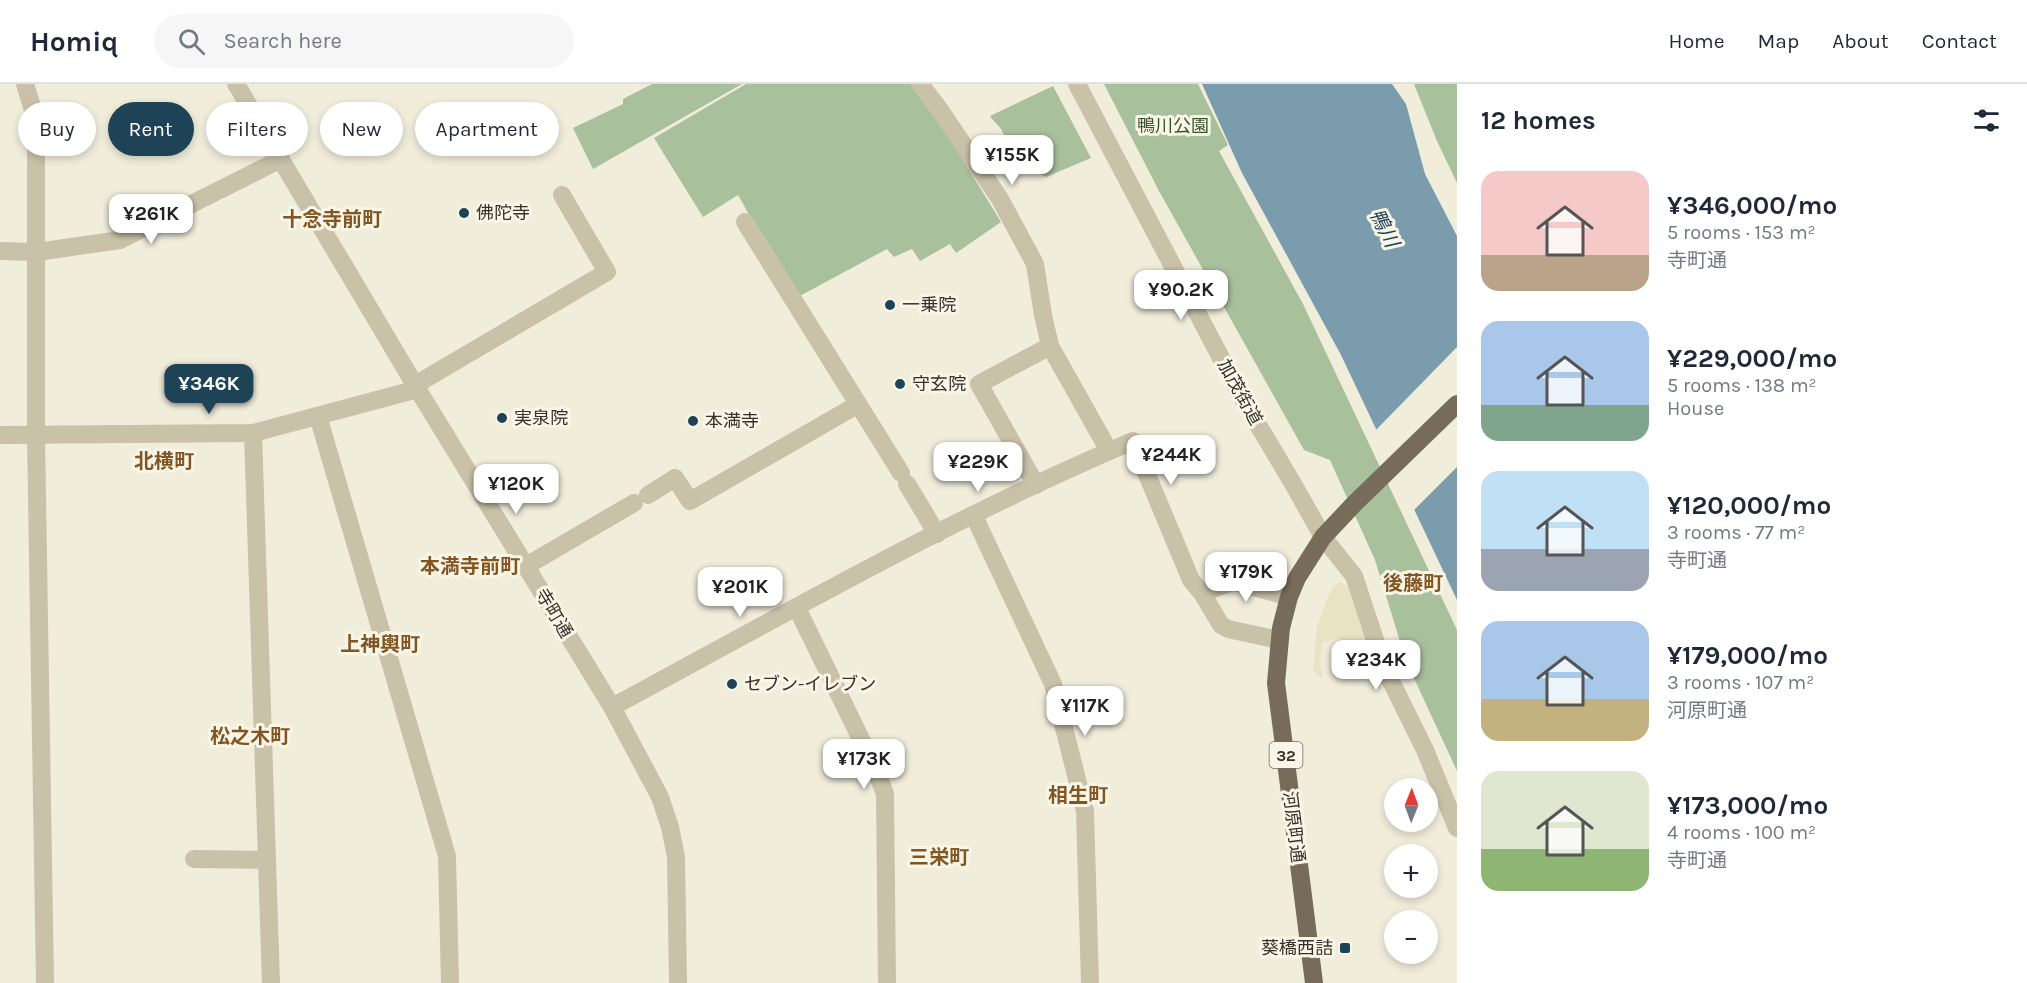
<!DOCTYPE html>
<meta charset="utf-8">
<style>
:root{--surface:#fff;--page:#f6f6f7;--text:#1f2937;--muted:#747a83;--line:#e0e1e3;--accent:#1e4256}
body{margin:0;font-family:Karla,"Noto Sans JP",sans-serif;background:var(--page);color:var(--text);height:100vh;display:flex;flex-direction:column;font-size:22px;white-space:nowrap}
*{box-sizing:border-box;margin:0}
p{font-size:20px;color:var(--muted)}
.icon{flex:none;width:33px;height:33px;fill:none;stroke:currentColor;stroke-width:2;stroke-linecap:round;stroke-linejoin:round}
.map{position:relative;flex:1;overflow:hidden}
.sheet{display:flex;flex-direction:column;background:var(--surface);width:570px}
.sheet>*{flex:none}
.top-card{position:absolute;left:18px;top:18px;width:570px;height:54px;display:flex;gap:12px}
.needle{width:39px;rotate:1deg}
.buttons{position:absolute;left:1384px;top:694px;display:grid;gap:12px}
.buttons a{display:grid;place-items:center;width:54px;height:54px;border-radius:50%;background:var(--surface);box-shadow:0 3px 9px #0003;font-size:30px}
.price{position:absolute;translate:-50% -51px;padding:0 14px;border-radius:12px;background:#fff;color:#222;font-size:20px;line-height:39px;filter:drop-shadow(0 2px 3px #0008)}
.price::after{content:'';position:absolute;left:50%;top:36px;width:18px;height:14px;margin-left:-9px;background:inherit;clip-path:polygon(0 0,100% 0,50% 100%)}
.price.on{background:var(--accent);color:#fff}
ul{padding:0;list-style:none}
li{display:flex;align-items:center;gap:18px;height:150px;padding:0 24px}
li span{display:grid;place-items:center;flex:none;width:168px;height:120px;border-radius:18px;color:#555}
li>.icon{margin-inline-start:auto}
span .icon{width:72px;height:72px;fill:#fffc;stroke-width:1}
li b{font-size:26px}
h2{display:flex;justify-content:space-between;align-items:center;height:72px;padding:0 24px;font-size:26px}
.pill{padding:0 21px;border-radius:27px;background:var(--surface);box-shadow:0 3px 9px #0003;font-size:21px;line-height:54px}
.pill.on{background:var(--accent);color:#fff}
header{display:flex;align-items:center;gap:36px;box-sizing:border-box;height:84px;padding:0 30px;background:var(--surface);border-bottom:2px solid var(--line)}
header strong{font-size:28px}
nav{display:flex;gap:33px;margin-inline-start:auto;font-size:21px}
.search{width:420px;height:54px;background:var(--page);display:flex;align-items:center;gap:15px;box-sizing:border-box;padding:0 21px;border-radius:33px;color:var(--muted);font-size:22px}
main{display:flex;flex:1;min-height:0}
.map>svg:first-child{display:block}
</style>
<header>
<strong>Homiq</strong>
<div class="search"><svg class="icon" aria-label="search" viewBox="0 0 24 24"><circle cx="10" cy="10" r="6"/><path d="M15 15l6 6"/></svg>Search here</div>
<nav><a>Home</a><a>Map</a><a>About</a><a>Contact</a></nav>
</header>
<main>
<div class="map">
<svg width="1457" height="899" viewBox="0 0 1457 899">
<rect width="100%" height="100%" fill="#f1eddb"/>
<!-- green -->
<g fill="#a9c09c">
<path d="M652 0H742L593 85 573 44 623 20V15Z"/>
<path d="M746 0H912L930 22 1001 138 956 169 950 160 920 177 912 165 894 173 887 165 796 214 738 111 703 133 654 54Z"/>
<path d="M1104 0H1198L1228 61 1219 67 1303 220 1457 546V687L1406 577 1375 476 1330 376 1304 366 1159 107Z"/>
<path d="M1414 0H1457V99L1437 57Z"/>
<path d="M1053 2 1091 74 1046 93C1025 80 1012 69 1002 47 1000 42 993 37 990 32Z"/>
</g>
<!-- plaza -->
<path fill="#e9e3c3" d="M1338 499H1343L1348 504 1373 575 1367 583 1351 587 1345 566 1339 554 1322 558 1320 581 1323 593 1320 594 1313 586 1317 543 1328 513 1334 502Z"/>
<!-- water -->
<path fill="#7b9cad" d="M1202 0H1392L1406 20 1425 90 1457 152V516L1341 271 1242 89Z"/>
<!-- pier -->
<path fill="#f1eddb" d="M1457 263V383L1412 428 1374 348Z"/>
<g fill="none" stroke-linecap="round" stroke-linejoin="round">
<!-- minor -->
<g stroke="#c9c1a8" stroke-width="18">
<path d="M25 0 36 36V351L45 899"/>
<path d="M236 0 415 301 612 623 660 713 670 743 676 773 678 899"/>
<path d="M920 0 940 26 1000 115 1035 180 1043 231 1050 262 1109 367"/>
<path d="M1077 0 1241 312 1292 398 1323 453 1354 492 1384 583 1425 666 1457 744"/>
<path d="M745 138 901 389"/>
<path d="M0 167 37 168 120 156 281 75"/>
<path d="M415 301 607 188 562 111"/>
<path d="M318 332 447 772 450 899"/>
<path d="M253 349 271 899"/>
<path d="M0 351 253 349 418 305"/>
<path d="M907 400 937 450"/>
<path d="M1036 401 979 300 1050 262"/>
<path d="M648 411 675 394 690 417 857 321"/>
<path d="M974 432 1053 600 1085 727 1090 899"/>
<path d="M526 482 634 419"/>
<path d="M1202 509 1232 498 1241 499 1289 513"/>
<path d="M797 524 876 686 885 710 887 899"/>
<path d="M612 623C783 531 953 433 1133 357L1191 496 1202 509 1221 541 1228 545 1279 556"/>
<path d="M194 775 267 776"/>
</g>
<!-- major -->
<path stroke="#776c59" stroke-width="18" d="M1314 899 1276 599 1281 544 1289 513 1297 494 1323 453 1354 420 1457 320"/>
</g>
<!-- markers -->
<g fill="#1e4256" stroke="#f9f6e8" stroke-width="2">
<circle cx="464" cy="129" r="6"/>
<circle cx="890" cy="221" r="6"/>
<circle cx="900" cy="300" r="6"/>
<circle cx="502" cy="334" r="6"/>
<circle cx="693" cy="337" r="6"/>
<circle cx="732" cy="600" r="6"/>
<rect x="1339" y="858" width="12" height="12" rx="3"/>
</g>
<g text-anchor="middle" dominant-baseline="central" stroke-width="6" stroke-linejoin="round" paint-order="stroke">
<!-- shield labels -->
<rect fill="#f9f6e8" stroke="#706b62" stroke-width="1.5" x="1269.5" y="658" width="33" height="26" rx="4.5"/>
<g font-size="16" font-weight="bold" fill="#363028">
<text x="1286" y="671">32</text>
</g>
<!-- park labels -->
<g font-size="18" fill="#39532c" stroke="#f9f6e8">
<text x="1173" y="42">鴨川公園</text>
</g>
<!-- poi labels -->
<g font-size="18" fill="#363028" stroke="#f9f6e8" text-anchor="start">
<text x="476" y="129">佛陀寺</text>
<text x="902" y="221">一乗院</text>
<text x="912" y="300">守玄院</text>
<text x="514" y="334">実泉院</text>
<text x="705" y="337">本満寺</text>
<text x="744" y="600">セブン-イレブン</text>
<text x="1333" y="864" text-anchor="end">葵橋西詰</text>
</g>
<!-- street labels -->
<g font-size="18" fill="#363028" stroke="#f9f6e8">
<text transform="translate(1240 308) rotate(61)">加茂街道</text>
<text transform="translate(554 529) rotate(59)">寺町通</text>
<text transform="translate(1294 743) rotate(83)">河原町通</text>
</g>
<!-- neighbourhood labels -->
<g font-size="20" font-weight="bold" fill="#825623" stroke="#f9f6e8">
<text x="332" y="135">十念寺前町</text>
<text x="164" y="377">北横町</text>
<text x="470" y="482">本満寺前町</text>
<text x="1413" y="499">後藤町</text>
<text x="380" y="560">上神輿町</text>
<text x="250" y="652">松之木町</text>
<text x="1078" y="711">相生町</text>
<text x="939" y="773">三栄町</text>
</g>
<!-- water labels -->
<g font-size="20" font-style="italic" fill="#1e4256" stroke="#f9f6e8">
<text transform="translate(1384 144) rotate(63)">鴨川</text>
</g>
</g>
</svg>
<div class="buttons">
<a><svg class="needle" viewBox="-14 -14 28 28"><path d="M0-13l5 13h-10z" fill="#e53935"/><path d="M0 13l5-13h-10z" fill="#747a83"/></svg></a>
<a>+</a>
<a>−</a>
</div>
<b class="price" style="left:1012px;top:102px">¥155K</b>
<b class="price" style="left:151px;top:161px">¥261K</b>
<b class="price" style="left:1181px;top:237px">¥90.2K</b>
<b class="price on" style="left:209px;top:331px">¥346K</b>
<b class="price" style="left:1171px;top:402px">¥244K</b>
<b class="price" style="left:978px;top:409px">¥229K</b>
<b class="price" style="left:516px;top:431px">¥120K</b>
<b class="price" style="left:1246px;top:519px">¥179K</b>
<b class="price" style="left:740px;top:534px">¥201K</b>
<b class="price" style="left:1376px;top:607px">¥234K</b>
<b class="price" style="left:1085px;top:653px">¥117K</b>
<b class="price" style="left:864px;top:706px">¥173K</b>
<div class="top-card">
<a class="pill">Buy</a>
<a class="pill on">Rent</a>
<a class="pill">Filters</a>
<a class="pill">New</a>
<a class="pill">Apartment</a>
</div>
</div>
<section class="sheet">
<h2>12 homes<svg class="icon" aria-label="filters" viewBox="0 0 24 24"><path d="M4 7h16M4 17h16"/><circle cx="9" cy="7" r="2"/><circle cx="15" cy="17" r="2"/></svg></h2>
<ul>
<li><span style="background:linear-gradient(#f6c9c9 70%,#b9a48a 0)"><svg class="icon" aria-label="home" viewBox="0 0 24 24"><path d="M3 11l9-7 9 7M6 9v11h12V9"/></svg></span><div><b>¥346,000/mo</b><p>5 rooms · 153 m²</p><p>寺町通</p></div></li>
<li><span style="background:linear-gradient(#a9c7e8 70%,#7fa58c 0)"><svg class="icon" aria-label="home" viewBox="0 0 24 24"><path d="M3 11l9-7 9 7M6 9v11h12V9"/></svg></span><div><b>¥229,000/mo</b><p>5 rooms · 138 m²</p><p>House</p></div></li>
<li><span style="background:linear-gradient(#bfe0f5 65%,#9aa5b1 0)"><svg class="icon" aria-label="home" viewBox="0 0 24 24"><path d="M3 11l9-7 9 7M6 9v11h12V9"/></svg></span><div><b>¥120,000/mo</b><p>3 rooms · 77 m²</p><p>寺町通</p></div></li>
<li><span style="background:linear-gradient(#a9c7e8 65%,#c2b280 0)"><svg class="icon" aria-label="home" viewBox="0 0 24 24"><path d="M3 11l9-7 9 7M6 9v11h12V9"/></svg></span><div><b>¥179,000/mo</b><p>3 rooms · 107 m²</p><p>河原町通</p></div></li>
<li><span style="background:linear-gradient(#dfe7d0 65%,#8fb573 0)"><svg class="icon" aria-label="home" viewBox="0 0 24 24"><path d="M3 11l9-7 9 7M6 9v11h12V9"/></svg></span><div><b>¥173,000/mo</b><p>4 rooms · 100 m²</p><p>寺町通</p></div></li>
</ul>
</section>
</main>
